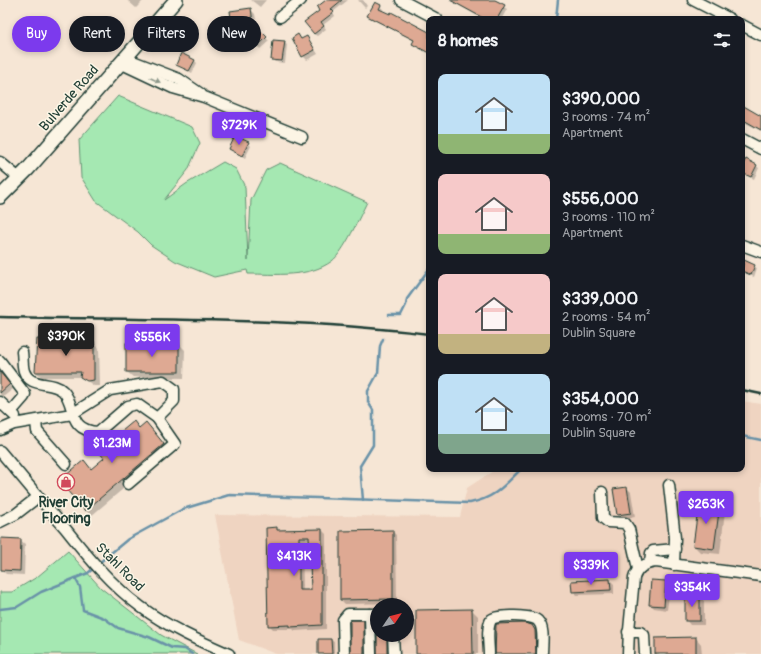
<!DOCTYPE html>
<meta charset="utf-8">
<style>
:root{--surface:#171b24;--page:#20242c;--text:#f1f3f6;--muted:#9ea1a6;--accent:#7c3aed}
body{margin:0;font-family:Pangolin,sans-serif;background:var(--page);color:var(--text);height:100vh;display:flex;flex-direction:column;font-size:15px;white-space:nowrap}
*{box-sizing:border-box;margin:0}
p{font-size:13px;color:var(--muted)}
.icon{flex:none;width:22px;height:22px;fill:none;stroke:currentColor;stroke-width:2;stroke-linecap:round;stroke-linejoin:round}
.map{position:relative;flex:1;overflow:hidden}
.details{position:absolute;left:426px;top:16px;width:319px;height:456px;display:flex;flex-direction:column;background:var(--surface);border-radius:8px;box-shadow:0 2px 6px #0003}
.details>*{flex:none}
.top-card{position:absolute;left:12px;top:16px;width:354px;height:36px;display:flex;gap:8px}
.needle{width:26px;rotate:55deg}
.controls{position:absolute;left:370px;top:598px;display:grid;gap:8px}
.controls a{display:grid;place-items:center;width:44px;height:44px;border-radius:50%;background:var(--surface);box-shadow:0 2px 6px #0003;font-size:20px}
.price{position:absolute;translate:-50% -34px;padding:0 9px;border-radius:4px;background:var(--accent);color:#fff;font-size:13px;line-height:26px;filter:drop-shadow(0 1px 2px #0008)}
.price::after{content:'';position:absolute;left:50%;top:24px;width:12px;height:9px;margin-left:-6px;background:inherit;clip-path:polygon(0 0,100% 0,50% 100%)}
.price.current{background:#222;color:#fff}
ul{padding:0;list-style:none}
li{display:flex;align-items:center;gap:12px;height:100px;padding:0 12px}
li span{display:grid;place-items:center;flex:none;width:112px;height:80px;border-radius:8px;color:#555}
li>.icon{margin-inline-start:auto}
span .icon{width:48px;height:48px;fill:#fffc;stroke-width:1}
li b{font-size:17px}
h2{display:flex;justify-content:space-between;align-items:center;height:48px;padding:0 12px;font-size:17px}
.tag{padding:0 14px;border-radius:18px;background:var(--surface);box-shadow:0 2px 6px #0003;font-size:14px;line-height:36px}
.tag.current{background:var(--accent);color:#fff}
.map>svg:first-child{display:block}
</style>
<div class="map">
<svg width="761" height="654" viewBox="0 0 761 654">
<rect width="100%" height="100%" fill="#f6e6d5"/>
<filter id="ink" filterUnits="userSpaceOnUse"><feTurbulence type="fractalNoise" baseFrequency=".025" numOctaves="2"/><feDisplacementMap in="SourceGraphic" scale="8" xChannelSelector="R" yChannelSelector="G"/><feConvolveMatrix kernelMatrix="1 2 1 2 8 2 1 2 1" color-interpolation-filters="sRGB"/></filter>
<g filter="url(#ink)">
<!-- built -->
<path fill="#efd4c1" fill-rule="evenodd" d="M742 401 761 404V654H276L239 640 215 515 460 517 467 488 496 469H742ZM377 605H407V635H377Z"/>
<!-- green -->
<g fill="#a5e8b2" stroke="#629273">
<path d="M118 96 192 127 200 143 188 170 164 200 186 184 223 162 236 169 245 187 248 260 251 200 266 170 280 163 367 202C360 216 344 252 332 261 309 278 275 274 248 274L247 270 214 277 175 261 151 245 138 232 96 201 81 177 79 140Z"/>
<path d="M68 551 101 588 161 635 197 654H0V592H12L37 577Z"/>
</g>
<!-- shadow -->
<g fill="#0003" fill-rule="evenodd">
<path d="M127 0H144L136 8Z"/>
<path d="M251 0H266L260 7Z"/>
<path d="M329 0H348L333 12 335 16 323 25 326 29 317 36 314 34 321 11Z"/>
<path d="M358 0H363L367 6 365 8Z"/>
<path d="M449 0H492L507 9 502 18 503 19H483Z"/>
<path d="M375 3 383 9 382 11 429 33V55L428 53 413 44 415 41 370 18 368 16Z"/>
<path d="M251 10 255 14 257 27 237 30 233 25Z"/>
<path d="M258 30 269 41 260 49 250 38Z"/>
<path d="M298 36 302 40 307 37 318 54 307 60 303 56Z"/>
<path d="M284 42 287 45 285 63 275 62 272 59Z"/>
<path d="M194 60 197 63 192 73 177 64Z"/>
<path d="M742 106 760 116 761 115V131L742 121Z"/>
<path d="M248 143 251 146 245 158 230 149Z"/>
<path d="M742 157 759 168 754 179 742 173Z"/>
<path d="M742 261 757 268 754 277 742 272Z"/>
<path d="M93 342 99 348 100 386H94L82 377H42L36 372Z"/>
<path d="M179 344 185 350 184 378 133 377 127 372Z"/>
<path d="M0 372 13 389 3 397 0 394Z"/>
<path d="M134 423 140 429H152L169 450 91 516 60 482 84 461 92 470 105 458Z"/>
<path d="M627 488 631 492 635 517 622 519 618 514Z"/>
<path d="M720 505 725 511 720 554 700 552 694 546Z"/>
<path d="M276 528 279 531 322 530 326 534V629L295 631 293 629H273L269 625ZM311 540 312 591H303L302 541Z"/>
<path d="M392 531 396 535 397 603 345 604 341 600Z"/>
<path d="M20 540 25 544 24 575 6 574 2 570Z"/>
<path d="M610 580 614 584V594L577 595 573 591Z"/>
<path d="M665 582 670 587 667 610 654 608 650 604Z"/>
<path d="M700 597 704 601V625H690L686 620Z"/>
<path d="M472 610 478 616V654H417V611Z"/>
<path d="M363 622 367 626 368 654H350Z"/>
<path d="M497 625 532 626 538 632 541 654H496Z"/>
<rect x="378" y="635" width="13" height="19"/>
<path d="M696 638 701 644 702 654H656Z"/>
<path d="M331 640 334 642V654H319Z"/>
</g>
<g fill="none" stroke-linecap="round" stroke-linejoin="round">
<!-- stream -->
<g stroke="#6992a8" stroke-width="2.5">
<path d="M556 19 558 0"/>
<path d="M389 315H401L406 305 407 299 429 269"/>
<path d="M742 436 761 440"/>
<path d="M363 500 360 466 373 445V410L368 402V391L378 373 380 346 383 339"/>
<path d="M99 563 128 539 183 509 229 495 470 503C495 498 504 486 521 469"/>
<path d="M75 578 80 587 83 610 104 618 118 628 149 637 172 648 185 649 192 654"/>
<path d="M0 609 17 607 41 592 88 573 95 567"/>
</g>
</g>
<!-- building -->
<g fill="#dea993" stroke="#1f3d34" fill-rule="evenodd">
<path d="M326 0H342L331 9 334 12 321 22 324 26 314 34 304 22 319 11 317 7Z"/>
<path d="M450 0H495L505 5 497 19H485Z"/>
<path d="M375 2 381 5 379 9 390 14 391 12 429 32V53L412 44 414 40 367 16Z"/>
<path d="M251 8 253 23 232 26 230 11Z"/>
<path d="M258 28 267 37 257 47 248 38Z"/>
<path d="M298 34 301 39 307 36 315 50 302 57 292 38Z"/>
<path d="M273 40 285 41 282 61 271 60Z"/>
<path d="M181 53 195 60 189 71 176 65Z"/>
<path d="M742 105 761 116V130L742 119Z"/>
<path d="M235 136 249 142 242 156 229 149Z"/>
<path d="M746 159 757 165 751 177 742 173V166Z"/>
<path d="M744 260 755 265 751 275 742 271Z"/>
<path d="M37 339 94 341V380L87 381 80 377 81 372H35Z"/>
<rect x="126" y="343" width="53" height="29"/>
<path d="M0 372 10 384 0 393Z"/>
<path d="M134 421 139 428 146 422 164 444 85 511 59 481 84 460 91 469 104 458 98 451Z"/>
<path d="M627 487 631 513 617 515 613 489Z"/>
<path d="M699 501 720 504 714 549 693 546Z"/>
<path d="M277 527V530L322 529V625L290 627V625L268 626 266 528ZM299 537H309L311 590H299Z"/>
<path d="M393 530V599L340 600V531Z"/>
<path d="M1 538 21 539 20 571 1 570Z"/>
<path d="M610 579 611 590 572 592 571 581Z"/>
<path d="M651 580 666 581 664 606 649 605Z"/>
<rect x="685" y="596" width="15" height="25"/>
<path d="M472 609 473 654H416V610Z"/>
<path d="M351 620H364V654H350V622Z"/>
<path d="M525 623 532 625 535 630 536 654H495L496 624Z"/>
<rect x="377" y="635" width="10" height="19"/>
<path d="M696 637V654H655V638Z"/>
<path d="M318 639H331L332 654H318Z"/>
</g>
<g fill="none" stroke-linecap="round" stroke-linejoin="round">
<defs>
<g id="minor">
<path d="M401 0 437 19"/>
<path d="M693 0 730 19"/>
<path d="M280 17 301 0"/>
<path d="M742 25 761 35"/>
<path d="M125 58 179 79 201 94"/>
<path d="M120 63 173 88 204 97 302 137"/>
<path d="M742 139 761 149"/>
<path d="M0 162 19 178"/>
<path d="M742 245 761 252"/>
<path d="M0 361 25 394 24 397 11 412"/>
<path d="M0 402 15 416"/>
<path d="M36 421 37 431 66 464"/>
<path d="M0 430 14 424 72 414 110 390 163 381 174 389V401L157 418 137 404 128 406 98 432C66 430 77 405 63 391 52 380 30 389 24 371 22 365 23 357 22 352"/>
<path d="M0 451C22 477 43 503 65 528 88 557 111 585 141 607 168 627 199 641 229 654"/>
<path d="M128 484 175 444 157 418"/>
<path d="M669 485 675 538 674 565"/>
<path d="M602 492 603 518 608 522 625 523 629 529 638 569"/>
<path d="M0 522 16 514 38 497"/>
<path d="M650 563 651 553 653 551 675 549"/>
<path d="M370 614 371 654"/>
<path d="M628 632H640L644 635 645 654"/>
<path d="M393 635 394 654"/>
<path d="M344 654 343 620 348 614H377"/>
<path d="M489 654C489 644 486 629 491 620 495 614 534 615 538 621 545 628 542 645 542 654"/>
<path d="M628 654 629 630 634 578C637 567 646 563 656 562L761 576"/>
</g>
<path id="major" d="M0 197 28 169 176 0"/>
</defs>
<!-- minor casing -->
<use href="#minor" stroke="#1f3d34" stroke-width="13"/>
<!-- major casing -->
<use href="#major" stroke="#1f3d34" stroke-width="16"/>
<!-- minor -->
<use href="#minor" stroke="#fcf5e5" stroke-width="10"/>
<!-- major -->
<use href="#major" stroke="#fcf5e5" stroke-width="13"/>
<!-- rail -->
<g stroke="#1f3d34" stroke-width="2.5">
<path d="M0 317C143 320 287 317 429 334"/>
<path d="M742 390 761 394"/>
</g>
</g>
<!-- one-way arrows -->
<defs><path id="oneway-solid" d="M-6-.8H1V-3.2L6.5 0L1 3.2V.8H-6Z"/></defs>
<use fill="#8e998c" href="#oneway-solid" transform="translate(155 80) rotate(24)"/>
</g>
<!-- icons -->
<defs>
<symbol id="shop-ring" viewBox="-11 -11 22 22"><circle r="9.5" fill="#fcf5e5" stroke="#d1495b" stroke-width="1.5"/><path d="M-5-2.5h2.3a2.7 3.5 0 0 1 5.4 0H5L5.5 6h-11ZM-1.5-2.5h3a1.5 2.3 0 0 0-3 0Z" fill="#d1495b"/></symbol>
</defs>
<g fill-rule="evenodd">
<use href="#shop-ring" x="56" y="472" width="20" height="20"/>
</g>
<g text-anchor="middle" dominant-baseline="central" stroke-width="3" stroke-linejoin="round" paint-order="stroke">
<!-- street labels -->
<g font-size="14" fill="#1f3d34" stroke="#fcf5e5">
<text transform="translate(69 98) rotate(-49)">Bulverde Road</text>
<text transform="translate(120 567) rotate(45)">Stahl Road</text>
</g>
<!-- poi labels -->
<g font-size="14" font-weight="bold" fill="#1f3d34" stroke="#fcf5e5">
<text x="66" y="502">River City<tspan x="66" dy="16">Flooring</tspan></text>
</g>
</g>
</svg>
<div class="controls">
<a><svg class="needle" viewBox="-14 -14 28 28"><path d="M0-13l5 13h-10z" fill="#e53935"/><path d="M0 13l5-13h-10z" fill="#9ea1a6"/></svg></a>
</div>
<b class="price" style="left:239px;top:146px">$729K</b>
<b class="price current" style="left:66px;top:357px">$390K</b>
<b class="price" style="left:152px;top:358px">$556K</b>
<b class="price" style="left:112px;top:464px">$1.23M</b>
<b class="price" style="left:706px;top:525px">$263K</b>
<b class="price" style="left:294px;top:577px">$413K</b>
<b class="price" style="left:591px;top:586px">$339K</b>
<b class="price" style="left:692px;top:608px">$354K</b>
<div class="top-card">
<a class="tag current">Buy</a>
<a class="tag">Rent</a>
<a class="tag">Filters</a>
<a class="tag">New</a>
</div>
<section class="details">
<h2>8 homes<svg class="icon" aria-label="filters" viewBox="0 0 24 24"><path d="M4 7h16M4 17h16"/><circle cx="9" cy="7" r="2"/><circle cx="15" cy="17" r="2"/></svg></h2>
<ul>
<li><span style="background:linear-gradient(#bfe0f5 75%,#8fb573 0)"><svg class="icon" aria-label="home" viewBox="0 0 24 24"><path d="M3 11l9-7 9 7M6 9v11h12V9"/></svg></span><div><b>$390,000</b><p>3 rooms · 74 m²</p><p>Apartment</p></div></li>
<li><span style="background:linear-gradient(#f6c9c9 75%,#8fb573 0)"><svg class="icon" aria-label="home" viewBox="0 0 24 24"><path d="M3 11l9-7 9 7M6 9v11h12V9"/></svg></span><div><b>$556,000</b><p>3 rooms · 110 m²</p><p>Apartment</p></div></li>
<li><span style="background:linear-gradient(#f6c9c9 75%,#c2b280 0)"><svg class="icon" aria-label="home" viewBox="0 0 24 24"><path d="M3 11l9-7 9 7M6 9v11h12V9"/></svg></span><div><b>$339,000</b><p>2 rooms · 54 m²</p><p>Dublin Square</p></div></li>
<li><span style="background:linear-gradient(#bfe0f5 75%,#7fa58c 0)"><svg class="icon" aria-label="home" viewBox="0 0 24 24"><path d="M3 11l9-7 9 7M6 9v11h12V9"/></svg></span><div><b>$354,000</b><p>2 rooms · 70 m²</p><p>Dublin Square</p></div></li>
</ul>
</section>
</div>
